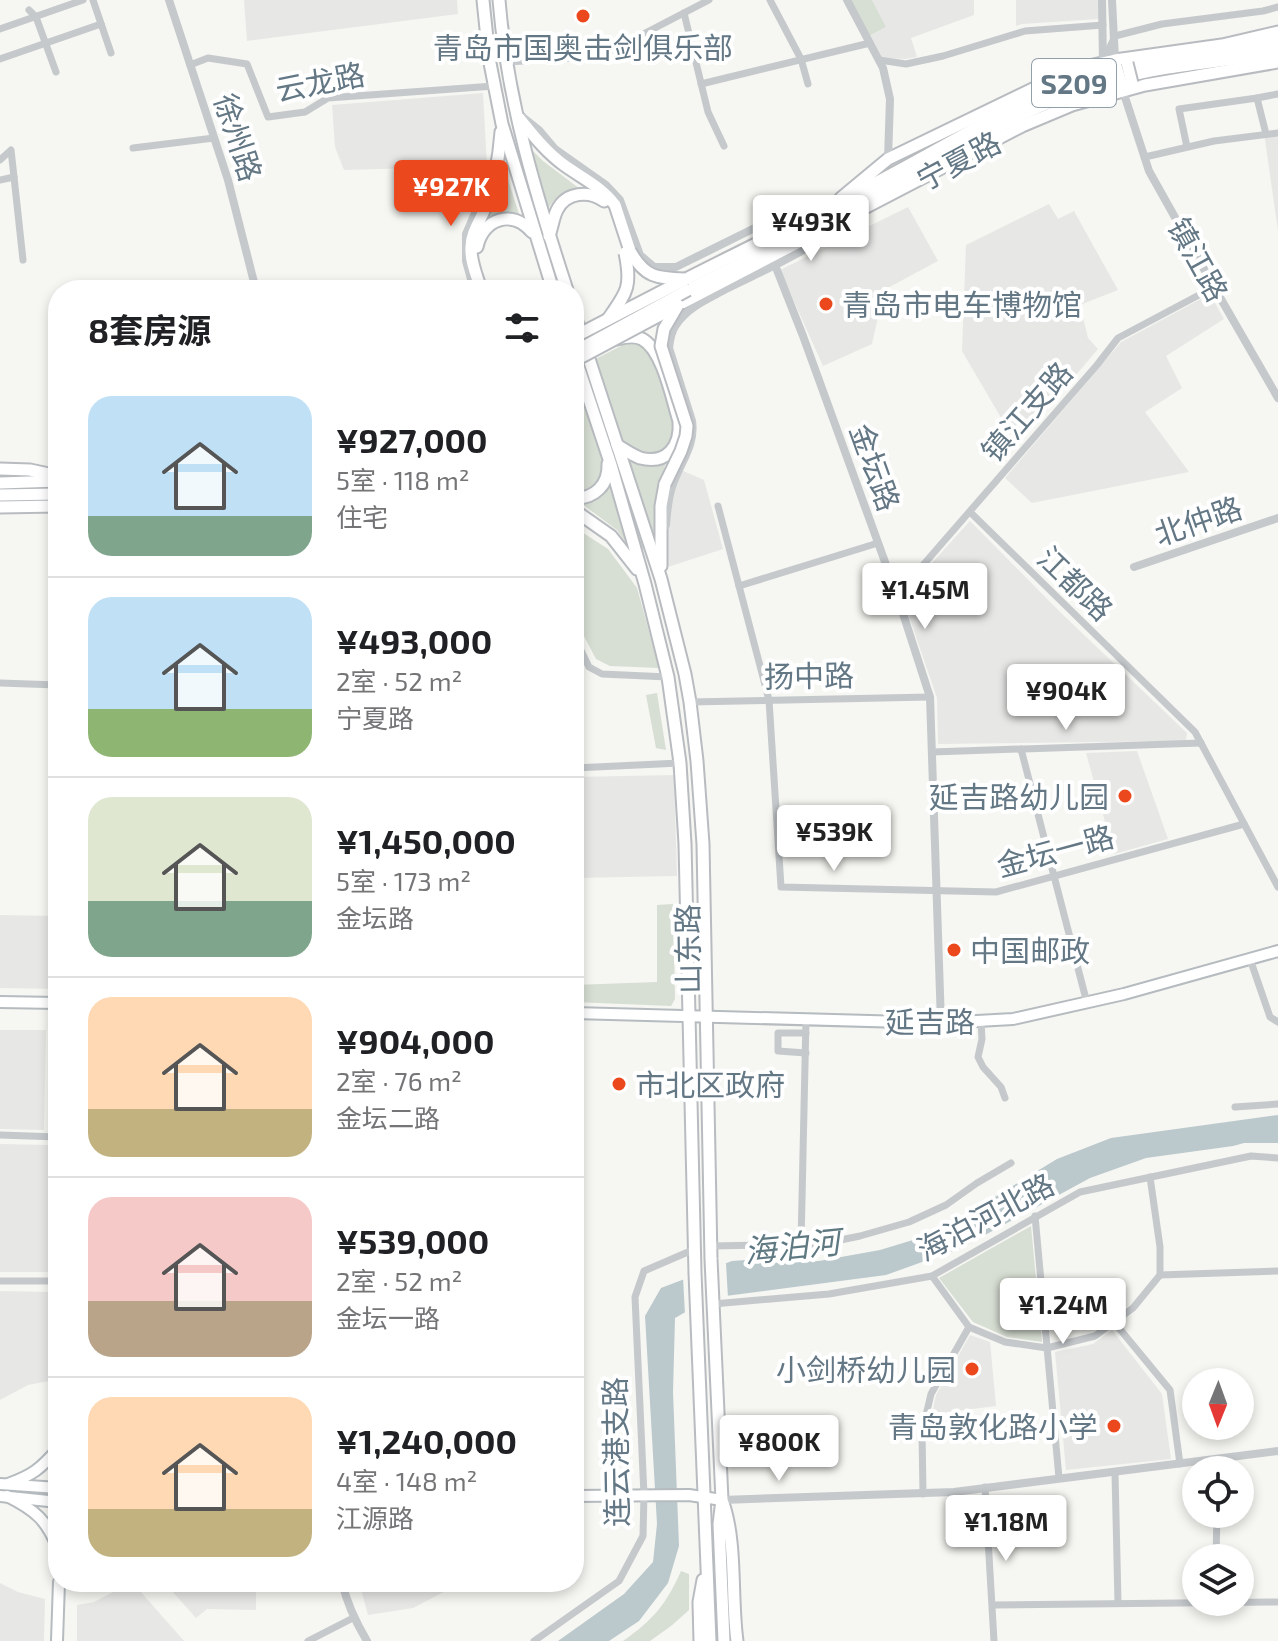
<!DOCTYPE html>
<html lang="zh">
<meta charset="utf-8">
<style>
:root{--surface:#fff;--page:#f6f6f6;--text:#202124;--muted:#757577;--line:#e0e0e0;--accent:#eb481d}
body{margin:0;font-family:"Exo 2","Noto Sans SC",sans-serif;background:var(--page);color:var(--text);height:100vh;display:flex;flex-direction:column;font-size:30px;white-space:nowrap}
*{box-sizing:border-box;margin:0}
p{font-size:26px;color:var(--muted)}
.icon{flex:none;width:44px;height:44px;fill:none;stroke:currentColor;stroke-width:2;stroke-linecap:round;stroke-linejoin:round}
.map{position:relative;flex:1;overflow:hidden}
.panel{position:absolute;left:48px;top:280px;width:536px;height:1312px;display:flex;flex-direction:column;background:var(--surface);border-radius:32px;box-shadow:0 4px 12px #0003}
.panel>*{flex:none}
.needle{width:52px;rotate:181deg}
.tools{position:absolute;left:1182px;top:1368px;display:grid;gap:16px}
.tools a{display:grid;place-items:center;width:72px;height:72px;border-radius:50%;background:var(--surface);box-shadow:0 4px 12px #0003;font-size:40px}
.price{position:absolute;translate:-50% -68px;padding:0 18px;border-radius:8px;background:#fff;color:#222;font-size:26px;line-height:52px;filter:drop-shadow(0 2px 4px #0008)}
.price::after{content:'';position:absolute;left:50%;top:48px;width:24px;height:18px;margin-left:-12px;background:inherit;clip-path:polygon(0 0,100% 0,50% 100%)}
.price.active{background:var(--accent);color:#fff}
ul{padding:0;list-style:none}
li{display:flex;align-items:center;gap:24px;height:200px;padding:0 40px}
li+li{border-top:2px solid var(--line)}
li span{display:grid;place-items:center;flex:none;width:224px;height:160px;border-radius:24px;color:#555}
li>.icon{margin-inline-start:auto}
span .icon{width:96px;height:96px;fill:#fffc;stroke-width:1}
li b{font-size:34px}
h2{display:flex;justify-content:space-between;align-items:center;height:96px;padding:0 40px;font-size:34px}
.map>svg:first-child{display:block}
</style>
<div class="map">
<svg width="1278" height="1641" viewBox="0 0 1278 1641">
<rect width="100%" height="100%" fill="#f6f6f2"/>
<!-- built -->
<g fill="#e7e8e6">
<path d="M244 0H457L458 14 247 41Z"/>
<path d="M872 0H974V15L911 38 917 57 905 59 882 58 869 36 886 27Z"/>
<path d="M1016 0H1099V19L1022 24 1016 26Z"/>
<path d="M483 93 487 166 344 170 335 147 332 105Z"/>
<path d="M1278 131V231L1264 133Z"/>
<path d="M1049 204 1058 219 1074 211 1118 290 1080 305 1088 338 1098 349 1017 445 962 351 966 245Z"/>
<path d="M908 207 938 261 884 290 872 344 823 366 780 270Z"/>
<path d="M1210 294 1224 319 1166 356 1182 388 1145 412 1189 472 1032 503 1005 478 1121 342Z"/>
<path d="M681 470 704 480 723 549 668 567 667 525 672 490Z"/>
<path d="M970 521 1060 612 1187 733 1186 741 938 744 937 698 902 596Z"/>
<path d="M1137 751 1168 839 1114 854 1086 753Z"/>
<path d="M674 775 677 876 574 878V777Z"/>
<path d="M0 915 58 916V989L0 988Z"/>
<path d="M0 1030H46L44 1130 0 1129Z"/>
<path d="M0 1144 49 1145V1272H0Z"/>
<path d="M0 1291 49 1292V1381L28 1385 0 1400Z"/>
<path d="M1112 1330 1162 1394 1171 1459 1066 1470 1055 1352 1093 1344Z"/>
<path d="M970 1335 990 1342 996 1406 932 1414 936 1395Z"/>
<path d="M132 1582 184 1641H77V1605L94 1602Z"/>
<path d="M164 1582H256V1610L207 1609 196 1618Z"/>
<path d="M359 1582H463L413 1608 368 1615Z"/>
<path d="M0 1583 18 1592 45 1599 44 1641H0Z"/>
</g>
<!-- green -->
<g fill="#d7ded3">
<path d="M850 0H872L886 27 869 36Z"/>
<path d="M527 145 543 161 580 189C564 191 556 196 547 210Z"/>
<path d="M503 164 520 217C506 211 497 212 484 219L492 202Z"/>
<path d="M635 343 645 345 654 357 674 425 673 439 656 495 658 543 633 553 617 530 574 498V370L623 345Z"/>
<path d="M574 527 608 549 637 588 659 668 610 666 596 659 574 617Z"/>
<path d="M657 693 666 750 656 748 646 695Z"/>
<path d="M673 904 675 999 671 1006 574 1002V985L657 982V905Z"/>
<path d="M1031 1226 1042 1342 1007 1337 973 1322 939 1278Z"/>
<path d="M681 1571 689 1574V1610L671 1626 650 1641H623C653 1620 666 1605 681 1571Z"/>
</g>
<!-- water -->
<path fill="#bbc8cc" d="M1278 1115V1143H1244L1233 1146 1146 1158 1090 1178 961 1248 886 1275 710 1298 675 1318 673 1392 679 1546 668 1583 639 1621 609 1641H558L624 1594 653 1562 657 1524 645 1316 661 1288 732 1261 746 1260 762 1263 819 1261 880 1250 936 1233 1057 1159 1111 1138Z"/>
<!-- pier -->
<path fill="#f6f6f2" d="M726 1263 728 1298 711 1302 685 1315 683 1277Z"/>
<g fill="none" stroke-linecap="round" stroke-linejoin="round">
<defs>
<g id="secondary">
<path d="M0 1002 58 1003"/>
<path d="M574 1013 941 1023 1013 1019 1124 994 1278 951"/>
<path d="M0 1484 58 1488"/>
<path d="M8 1484C33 1475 40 1469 58 1449"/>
<path d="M0 1496 58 1502"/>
<path d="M7 1496C35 1510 47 1520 58 1549"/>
<path d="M574 1496 689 1495 722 1500"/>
<path d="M57 1641 59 1582"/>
</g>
<g id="primary">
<path d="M483 0 489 58 502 124 553 290"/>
<path d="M499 0C507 100 536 195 567 290"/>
<path d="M519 118C533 135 546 152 564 165 582 178 602 187 615 205L630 251"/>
<path d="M841 198 888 159 1072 70 1115 60 1222 45 1278 32"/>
<path d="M549 236C552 228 553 218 557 210 566 192 589 190 604 201"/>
<path d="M477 247C483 218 513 209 532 232"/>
<path d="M481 290C477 276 470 261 471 247 471 232 481 220 486 206 495 182 499 158 501 132"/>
<path d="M678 305 1022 126 1072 105 1145 85 1278 62"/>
<path d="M574 313 661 579 685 674 690 702 697 761 703 844 711 1259 722 1500 719 1524 724 1641"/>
<path d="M617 339C625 337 634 335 642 339 663 350 672 399 679 421 681 446 667 465 640 458 632 455 625 450 617 445"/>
<path d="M574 354 611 465 645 584 668 677 680 763 685 844 695 1273 710 1641"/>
<path d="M0 469 30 470 58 476"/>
<path d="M574 498C595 499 609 484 608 464"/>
<path d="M0 507 58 506"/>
<path d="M574 510 611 536 637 569"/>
<path d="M661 566V506L665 484"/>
<path d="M723 1503C737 1543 731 1598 737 1641"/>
<path d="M700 1641 699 1602 703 1580"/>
</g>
<g id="trunk">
<path d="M1121 69C1173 55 1226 53 1278 43"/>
<path d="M1121 78C1172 64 1226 62 1278 52"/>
<path d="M686 279C755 244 824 211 892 174 960 138 1026 95 1101 75"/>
<path d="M688 290C757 255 827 220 895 183 963 146 1030 104 1104 83"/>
<path d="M0 483 58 481"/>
<path d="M0 495 58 494"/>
</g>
</defs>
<!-- secondary casing -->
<use href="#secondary" stroke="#b5bbbf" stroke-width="14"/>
<!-- primary casing -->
<use href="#primary" stroke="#b8bcc0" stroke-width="15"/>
<!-- trunk casing -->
<use href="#trunk" stroke="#b7bbbe" stroke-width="15"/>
<!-- minor -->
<g stroke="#c5c9cc" stroke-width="7">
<path d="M93 0 111 53"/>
<path d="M770 0 801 59 808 84"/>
<path d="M29 10 36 17 56 72"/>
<path d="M684 13 708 112 724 146"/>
<path d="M0 29 83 0"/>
<path d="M0 59 101 24"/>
<path d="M879 60 906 64 943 56 1025 31 1103 25"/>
<path d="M506 62 601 56 709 0"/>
<path d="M1103 62 1115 36 1162 24 1263 11 1278 7"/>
<path d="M190 65 208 58 247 64 268 117 305 112 328 98 494 86"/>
<path d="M701 84 870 43"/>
<path d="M1257 98 1266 134"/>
<path d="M1187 147 1179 109 1257 98 1278 94"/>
<path d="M133 148 214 138"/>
<path d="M1145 157 1214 141 1278 133"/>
<path d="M0 160 11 150 14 177 0 180"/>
<path d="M14 177 23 260"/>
<path d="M718 506 769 700 781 887 996 892 1244 824"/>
<path d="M970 512 1195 732 1278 887"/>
<path d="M739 586 878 543"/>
<path d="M897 595 1097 365 1118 338 1214 287"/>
<path d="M574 636 589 667 602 674 668 677"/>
<path d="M0 683 58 685"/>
<path d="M690 702 930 697"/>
<path d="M1021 749 1087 1003"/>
<path d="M932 752 1201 743"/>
<path d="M574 768 680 763"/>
<path d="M1250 959 1270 1017 1278 1022"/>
<path d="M981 1022 982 1039 978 1057 983 1067 1001 1087 1005 1098"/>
<path d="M806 1053 778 1051V1033H806"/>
<path d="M1235 1107 1278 1104"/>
<path d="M0 1135 58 1137"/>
<path d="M1035 1216 1059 1478"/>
<path d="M801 1244 806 1019"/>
<path d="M711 1246 821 1244 860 1236 909 1222 946 1205 977 1183 1011 1163"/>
<path d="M1160 1275 1278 1271"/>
<path d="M932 1276 969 1327 1005 1342 1047 1348 1095 1336 1133 1308 1160 1275V1247L1150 1177"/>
<path d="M0 1281H58"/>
<path d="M713 1304 829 1294 932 1276 1080 1192 1251 1156 1278 1158"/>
<path d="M1114 1322 1170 1390 1180 1464"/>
<path d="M1115 1473 1118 1603"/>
<path d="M985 1487 994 1641"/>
<path d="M923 1494 922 1432 931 1394 969 1327"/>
<path d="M1216 1558 1217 1514"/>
<path d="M993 1605 1278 1602"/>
<path d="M308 1641 353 1618"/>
<path d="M534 1641 619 1581 643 1536 644 1495 635 1297 644 1271 695 1249"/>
</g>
<!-- tertiary -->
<g stroke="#c5c9cc" stroke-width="8">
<path d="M169 0 228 180 256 290"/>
<path d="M847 0 883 68 890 99 888 159"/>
<path d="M1102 0 1103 63"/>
<path d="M1112 0 1115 60"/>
<path d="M1123 91 1149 171 1214 287 1278 398"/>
<path d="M524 118 539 130 555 149 606 185 620 200 640 255 654 267H676L799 206 834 203"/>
<path d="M775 265 803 336 897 595 930 697 941 1023"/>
<path d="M474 290 466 261V234L485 190 492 182"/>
<path d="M666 525C667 512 668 499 672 487 679 464 696 446 692 421L669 348C670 339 671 332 676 325 688 307 708 299 726 289 764 270 806 253 839 225"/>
<path d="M1134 567 1278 518"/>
<path d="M722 1500 954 1492 1278 1451"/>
<path d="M342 1582C347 1604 355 1621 367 1641"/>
</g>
<!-- secondary -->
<use href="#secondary" stroke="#fff" stroke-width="10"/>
<!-- primary -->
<use href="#primary" stroke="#fff" stroke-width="11"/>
<!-- trunk -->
<use href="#trunk" stroke="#fff" stroke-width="11"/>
<defs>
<g id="primary-bridge">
<path d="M1127 63 1132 83"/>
<path d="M1116 66 1122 86"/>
<path d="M1104 69 1110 89"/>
<path d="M1093 72 1099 92"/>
<path d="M630 251C645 278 657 278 686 279"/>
<path d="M608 319C627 292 632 287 625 253"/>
<path d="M574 361 677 306"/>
<path d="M665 484 681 451 686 436 687 426 661 346 664 329 678 305"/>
</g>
<g id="trunk-bridge">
<path d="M574 337 686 279"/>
<path d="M574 352 688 290"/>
</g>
</defs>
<!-- primary-bridge casing -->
<use href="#primary-bridge" stroke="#b8bcc0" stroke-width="15" stroke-linecap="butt"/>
<!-- trunk-bridge casing -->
<use href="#trunk-bridge" stroke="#b7bbbe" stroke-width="15" stroke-linecap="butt"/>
<!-- primary-bridge -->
<use href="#primary-bridge" stroke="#fff" stroke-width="11"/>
<!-- trunk-bridge -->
<use href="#trunk-bridge" stroke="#fff" stroke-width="11"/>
</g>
<!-- markers -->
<g fill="#eb481d" stroke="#fff" stroke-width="3">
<circle cx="583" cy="16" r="8"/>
<circle cx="826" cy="304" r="8"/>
<circle cx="1125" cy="796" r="8"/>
<circle cx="954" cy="950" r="8"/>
<circle cx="619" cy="1084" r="8"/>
<circle cx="972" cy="1369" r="8"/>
<circle cx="1114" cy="1426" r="8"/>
</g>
<g text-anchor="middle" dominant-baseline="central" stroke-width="8" stroke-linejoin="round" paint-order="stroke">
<!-- shield labels -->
<rect fill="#fff" stroke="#92a0aa" stroke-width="2" x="1032" y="59" width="84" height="48" rx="6"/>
<g font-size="28" font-weight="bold" fill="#637785">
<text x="1074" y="83">S209</text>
</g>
<!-- poi labels -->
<g font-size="30" fill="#637785" stroke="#fff" text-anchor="start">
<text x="583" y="47" text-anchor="middle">青岛市国奥击剑俱乐部</text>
<text x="842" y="304">青岛市电车博物馆</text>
<text x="1109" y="796" text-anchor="end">延吉路幼儿园</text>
<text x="970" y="950">中国邮政</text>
<text x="635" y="1084">市北区政府</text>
<text x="956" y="1369" text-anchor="end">小剑桥幼儿园</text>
<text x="1098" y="1426" text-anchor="end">青岛敦化路小学</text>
</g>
<!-- street labels -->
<g font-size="30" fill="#637785" stroke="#fff">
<text transform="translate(320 81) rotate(-11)">云龙路</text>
<text transform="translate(239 137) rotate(72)">徐州路</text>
<text transform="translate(958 160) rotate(-28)">宁夏路</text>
<text transform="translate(1199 259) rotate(61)">镇江路</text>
<text transform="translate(1026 411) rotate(-49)">镇江支路</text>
<text transform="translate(876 467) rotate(70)">金坛路</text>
<text transform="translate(1198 520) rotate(-19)">北仲路</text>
<text transform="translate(1076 583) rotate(44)">江都路</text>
<text transform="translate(809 675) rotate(-1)">扬中路</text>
<text transform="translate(1055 850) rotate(-15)">金坛一路</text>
<text transform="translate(687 949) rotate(-91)">山东路</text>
<text x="930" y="1021">延吉路</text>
<text transform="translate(985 1216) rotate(-28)">海泊河北路</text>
<text transform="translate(615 1452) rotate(-91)">连云港支路</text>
</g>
<!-- water labels -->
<g font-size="32" font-style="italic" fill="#5f7982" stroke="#fff">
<text transform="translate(792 1245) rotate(-6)">海泊河</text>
</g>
</g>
</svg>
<div class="tools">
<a><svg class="needle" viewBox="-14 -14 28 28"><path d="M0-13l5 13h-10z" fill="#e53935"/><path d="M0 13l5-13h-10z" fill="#757577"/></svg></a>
<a><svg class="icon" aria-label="locate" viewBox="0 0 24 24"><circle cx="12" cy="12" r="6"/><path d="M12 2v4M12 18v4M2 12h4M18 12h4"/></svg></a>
<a><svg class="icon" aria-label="layers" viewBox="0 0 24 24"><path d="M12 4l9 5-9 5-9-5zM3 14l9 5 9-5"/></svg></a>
</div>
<b class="price active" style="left:451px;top:228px">¥927K</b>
<b class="price" style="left:811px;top:263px">¥493K</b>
<b class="price" style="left:925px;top:631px">¥1.45M</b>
<b class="price" style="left:1066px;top:732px">¥904K</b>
<b class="price" style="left:834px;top:873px">¥539K</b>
<b class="price" style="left:1063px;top:1346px">¥1.24M</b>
<b class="price" style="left:779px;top:1483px">¥800K</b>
<b class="price" style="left:1006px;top:1563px">¥1.18M</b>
<section class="panel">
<h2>8套房源<svg class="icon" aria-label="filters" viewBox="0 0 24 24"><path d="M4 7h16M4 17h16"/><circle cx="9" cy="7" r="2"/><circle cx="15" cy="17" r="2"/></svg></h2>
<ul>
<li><span style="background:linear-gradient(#bfe0f5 75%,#7fa58c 0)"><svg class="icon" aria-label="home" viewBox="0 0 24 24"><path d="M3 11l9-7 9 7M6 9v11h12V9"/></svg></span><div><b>¥927,000</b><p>5室 · 118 m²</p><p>住宅</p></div></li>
<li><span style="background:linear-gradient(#bfe0f5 70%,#8fb573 0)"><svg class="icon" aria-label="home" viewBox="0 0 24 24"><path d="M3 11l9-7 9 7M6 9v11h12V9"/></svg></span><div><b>¥493,000</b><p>2室 · 52 m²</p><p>宁夏路</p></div></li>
<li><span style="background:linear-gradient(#dfe7d0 65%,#7fa58c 0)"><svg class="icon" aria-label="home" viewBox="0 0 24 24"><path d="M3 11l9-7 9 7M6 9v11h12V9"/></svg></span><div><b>¥1,450,000</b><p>5室 · 173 m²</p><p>金坛路</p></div></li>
<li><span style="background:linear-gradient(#ffd9b3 70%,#c2b280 0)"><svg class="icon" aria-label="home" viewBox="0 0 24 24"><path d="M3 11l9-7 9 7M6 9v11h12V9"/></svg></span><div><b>¥904,000</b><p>2室 · 76 m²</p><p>金坛二路</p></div></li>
<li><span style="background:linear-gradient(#f6c9c9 65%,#b9a48a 0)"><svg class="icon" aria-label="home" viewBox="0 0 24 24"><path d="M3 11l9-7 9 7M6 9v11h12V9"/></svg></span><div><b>¥539,000</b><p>2室 · 52 m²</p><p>金坛一路</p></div></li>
<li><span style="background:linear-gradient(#ffd9b3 70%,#c2b280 0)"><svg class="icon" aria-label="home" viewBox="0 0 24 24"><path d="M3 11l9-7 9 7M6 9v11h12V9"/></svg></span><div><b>¥1,240,000</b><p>4室 · 148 m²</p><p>江源路</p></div></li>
</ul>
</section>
</div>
